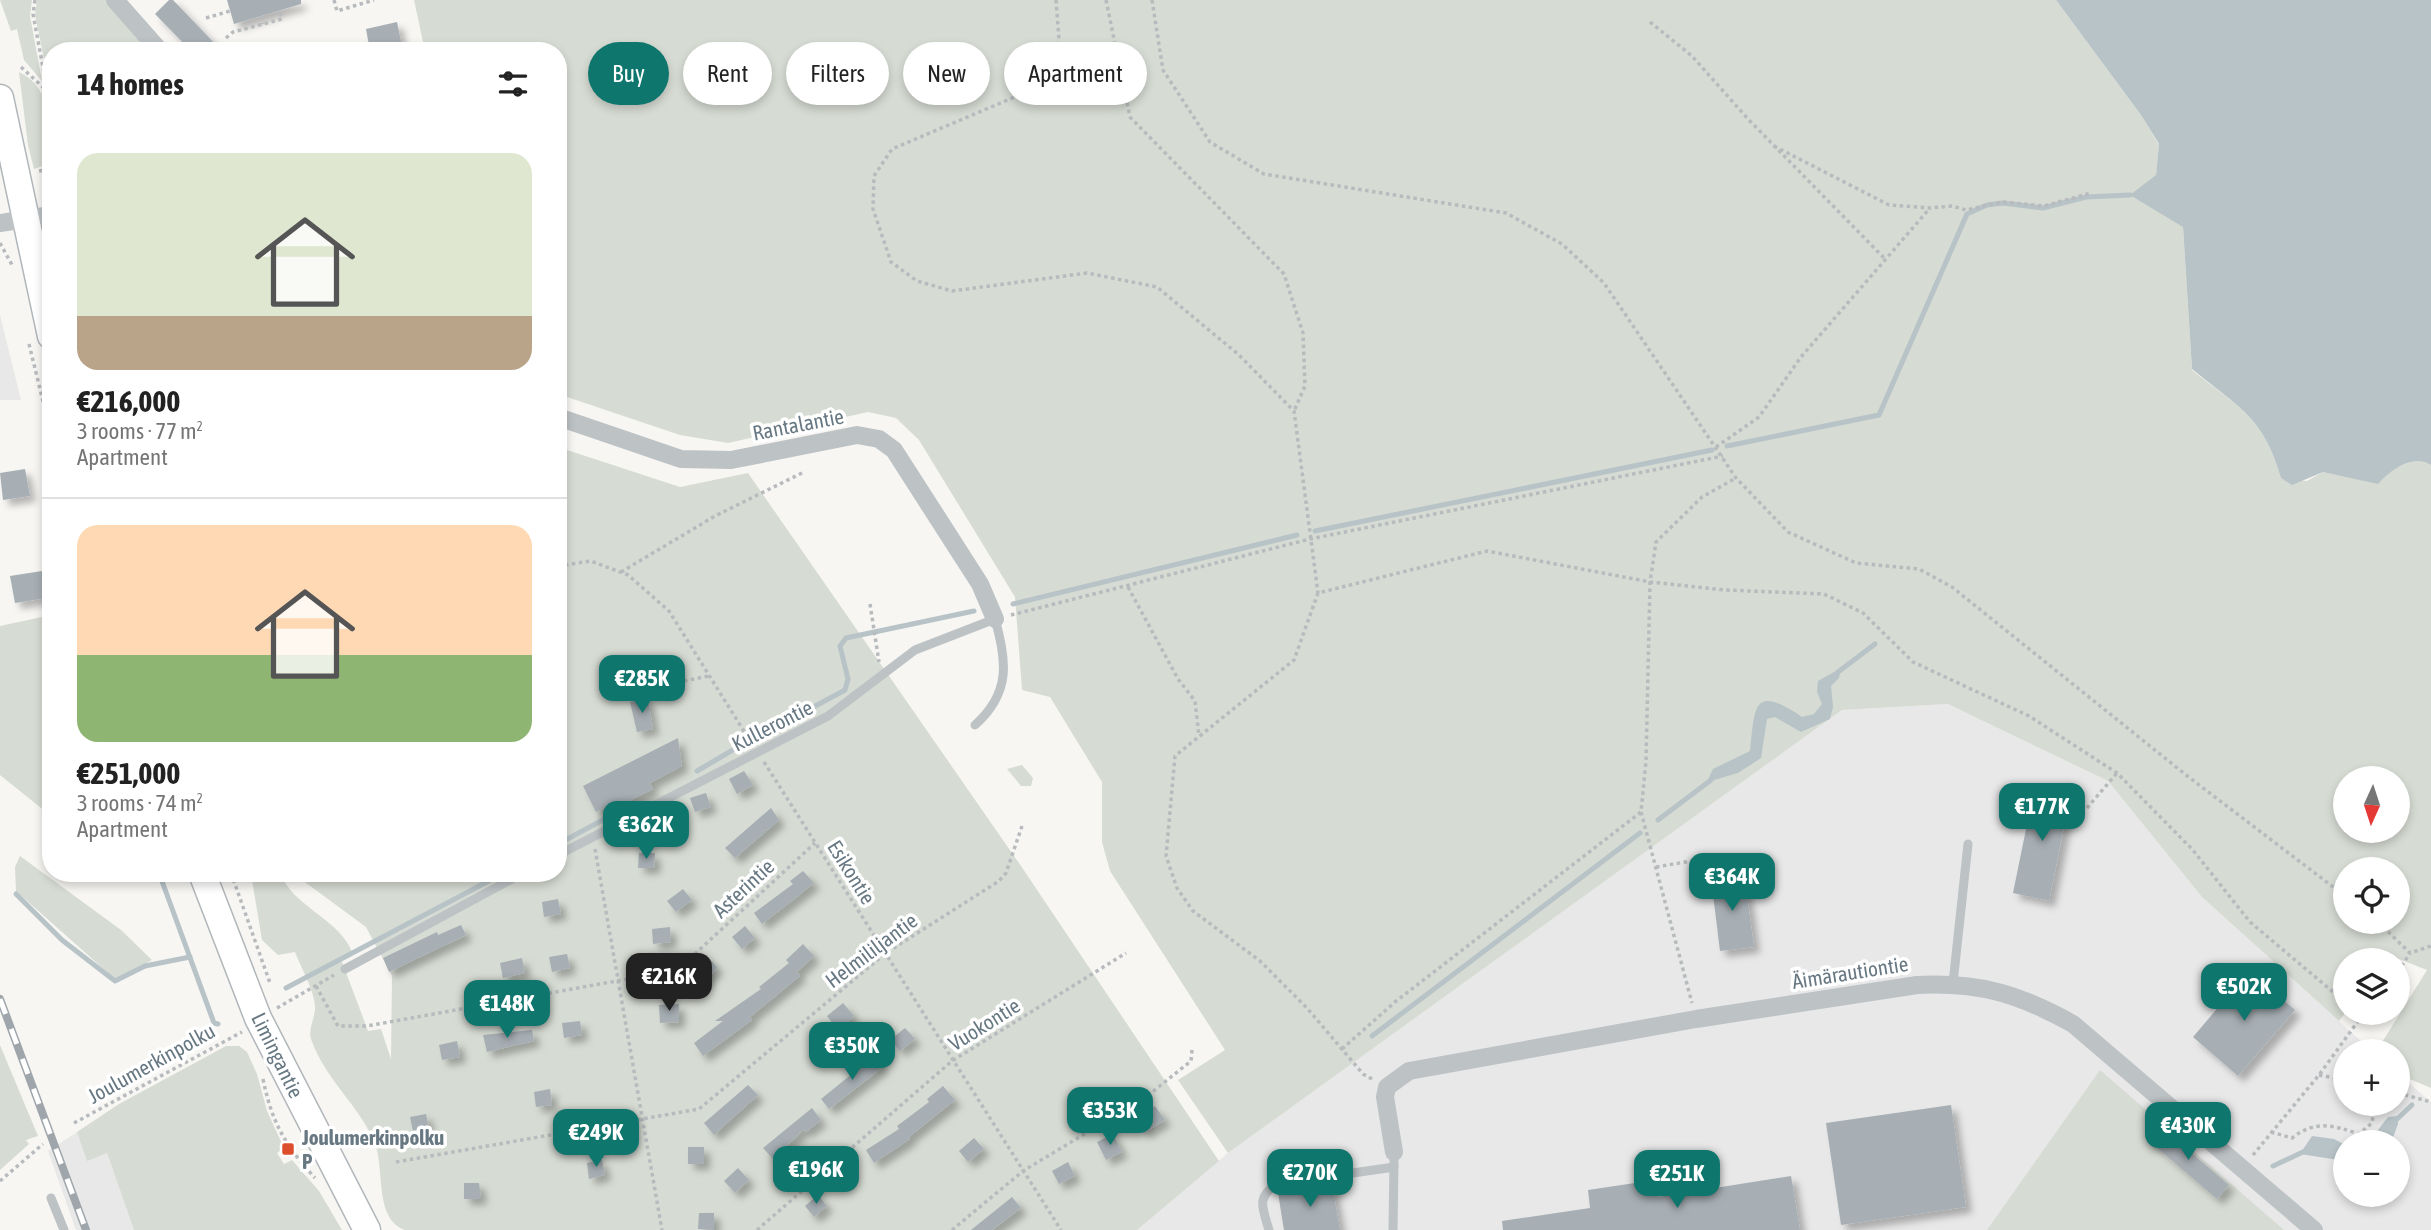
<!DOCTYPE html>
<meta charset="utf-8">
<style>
:root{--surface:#fff;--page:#f2f2f2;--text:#222;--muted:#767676;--line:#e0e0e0;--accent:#0f766e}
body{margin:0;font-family:"Asap Condensed",sans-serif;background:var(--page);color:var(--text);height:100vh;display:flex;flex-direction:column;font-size:26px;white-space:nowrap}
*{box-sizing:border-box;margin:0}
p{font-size:23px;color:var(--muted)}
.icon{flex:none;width:38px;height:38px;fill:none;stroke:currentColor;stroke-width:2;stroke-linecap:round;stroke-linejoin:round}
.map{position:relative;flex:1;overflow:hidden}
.side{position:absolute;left:42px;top:42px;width:525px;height:840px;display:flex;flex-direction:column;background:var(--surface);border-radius:28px;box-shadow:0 4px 10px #0003}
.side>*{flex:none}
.top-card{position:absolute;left:588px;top:42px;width:665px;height:63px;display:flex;gap:14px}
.needle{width:46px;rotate:183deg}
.tools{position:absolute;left:2333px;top:766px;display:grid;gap:14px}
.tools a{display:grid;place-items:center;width:77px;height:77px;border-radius:50%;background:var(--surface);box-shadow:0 4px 10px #0003;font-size:35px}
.price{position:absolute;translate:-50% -60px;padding:0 16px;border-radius:14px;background:var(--accent);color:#fff;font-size:23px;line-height:46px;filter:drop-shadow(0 2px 4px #0008)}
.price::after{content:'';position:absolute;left:50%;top:42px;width:21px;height:16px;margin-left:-10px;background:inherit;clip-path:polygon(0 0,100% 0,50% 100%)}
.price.active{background:#222;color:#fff}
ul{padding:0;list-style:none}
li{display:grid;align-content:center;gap:14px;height:371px;padding:0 35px}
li+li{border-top:2px solid var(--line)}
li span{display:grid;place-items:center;height:217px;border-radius:21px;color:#555}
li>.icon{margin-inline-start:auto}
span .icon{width:126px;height:126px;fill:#fffc;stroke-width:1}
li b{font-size:30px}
h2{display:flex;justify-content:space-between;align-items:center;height:84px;padding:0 35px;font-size:30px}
.tag{padding:0 24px;border-radius:32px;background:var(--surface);box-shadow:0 4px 10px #0003;font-size:24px;line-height:63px}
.tag.active{background:var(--accent);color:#fff}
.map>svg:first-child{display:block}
</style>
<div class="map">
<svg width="2431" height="1230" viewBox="0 0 2431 1230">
<defs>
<filter id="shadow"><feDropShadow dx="6" dy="6" stdDeviation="3.5" flood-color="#0004"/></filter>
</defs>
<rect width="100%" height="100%" fill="#f7f6f3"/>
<!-- built -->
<g fill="#e7e8e7" fill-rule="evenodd">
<path d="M0 315 21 400H0Z"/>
<path d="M1948 704 2108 781 2202 897 2373 1052H2345V1104H2398V1074L2431 1102V1230H1137L1228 1153 1842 710ZM2345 1143H2398V1195H2345Z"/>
<path d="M77 1132 87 1160 107 1153 134 1230H76L48 1151Z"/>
</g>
<!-- green -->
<g fill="#d6dbd3" fill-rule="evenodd">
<path d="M0 0H32L30 16 42 81 24 60 17 29 11 31Z"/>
<path d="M37 0H107L150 51H51V93L35 15Z"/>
<path d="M414 0H2056L2141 115 2159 145 2156 175 2183 227 2192 370C2238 407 2264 417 2281 478L2307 481 2323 472 2378 483C2391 470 2412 454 2431 465V1088L2398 1074V1052H2376L2427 970 2371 948 2369 961H2345V1013L2339 1021 2202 897 2108 781 1948 704 1842 710 1228 1153 1178 1080 1225 1050 1110 871 1102 842V782L1050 697 1022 690 1015 597 919 440 896 418 868 412 728 443 680 435 558 394V51H425ZM2345 779H2398V831H2345ZM2345 870H2398V922H2345Z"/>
<path d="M19 72C53 87 51 132 51 163L34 169 28 145Z"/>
<path d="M558 447 680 487 748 473 1021 866 1219 1161 1137 1230H405C374 1219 385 1170 375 1144 361 1107 325 1080 311 1039 308 1029 315 1018 315 1008 315 991 301 968 295 952L278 955 262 940 252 880 248 873H281C290 905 340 919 352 952L341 959 368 1031 381 1029 391 1059 392 976 366 927 302 880 299 873H558Z"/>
<path d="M51 615V816L0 775V626Z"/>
<path d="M1022 765 1033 778 1031 786H1021L1007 769Z"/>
<path d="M20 856 121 930 152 960 116 980 16 891 15 867Z"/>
<path d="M0 1045 38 1136 26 1140 29 1144 0 1170Z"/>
<path d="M226 1046H239L247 1052 257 1074 267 1111 284 1148 277 1153 284 1164 292 1160 319 1191 342 1230H134L107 1153 87 1161 77 1132 119 1104Z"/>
<path d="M2100 1070 2284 1230H1987Z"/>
</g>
<!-- water -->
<g fill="#b7c3c7">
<path d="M2056 0H2431V465C2412 454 2391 470 2378 484L2323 472 2292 485 2281 478C2264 417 2238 407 2192 369L2183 227 2130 195 2156 175 2159 144 2141 115Z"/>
<path d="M1841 668 1839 678 1831 686 1833 707 1830 719 1801 732 1775 717 1767 719 1761 758 1738 773 1707 782 1713 769 1750 751C1755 705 1753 684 1802 717L1814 714 1822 704 1817 692 1818 681Z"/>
<path d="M2397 1116 2398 1124 2391 1143H2368L2388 1117Z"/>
<path d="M2312 1136 2334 1139 2345 1145V1161L2300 1154Z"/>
</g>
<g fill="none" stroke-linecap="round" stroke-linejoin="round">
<!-- stream -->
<g stroke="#b7c3c7" stroke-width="5">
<path d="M1727 446 1879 415 1967 214 1987 205 2003 203 2043 208 2086 197 2130 195"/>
<path d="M1315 531 1712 450"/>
<path d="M1013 604 1297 535"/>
<path d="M1838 672 1875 644"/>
<path d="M780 725 845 690 848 679 840 646 846 638 974 611"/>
<path d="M758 737 765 733"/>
<path d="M697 771 743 744"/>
<path d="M1658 820 1711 780"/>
<path d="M558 844 614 814"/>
<path d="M159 873 214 1023 218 1024"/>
<path d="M16 894 62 940 115 981 145 966 190 957"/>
<path d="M286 988 504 873"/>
<path d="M1372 1036 1640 833"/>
<path d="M2394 1122 2412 1105"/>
<path d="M2273 1166 2305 1151"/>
</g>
</g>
<!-- building -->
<g fill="#a7afb4" filter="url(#shadow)">
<path d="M169 0H173L222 51H191L155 14Z"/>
<path d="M227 0H301V4L234 24Z"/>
<path d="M397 22 403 51H370L366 29Z"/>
<path d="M25 469 30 496 3 500 0 473Z"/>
<path d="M42 571 47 598 15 603 10 576Z"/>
<path d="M648 699 653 729 637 732 630 702Z"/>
<path d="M678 738 682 766 650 783 653 789 621 805 619 800 596 812 583 786Z"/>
<path d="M744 771 753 785 737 794 729 779Z"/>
<path d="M2035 785 2071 792 2049 901 2013 893Z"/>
<path d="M706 793 711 807 695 812 690 798Z"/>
<path d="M675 808 680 823 661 829 656 814Z"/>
<path d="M771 808 779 820 735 858 725 848Z"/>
<path d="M639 853H655L654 868H638Z"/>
<path d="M803 871 814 883 762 924 754 913 793 884 790 881Z"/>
<path d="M1744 874 1754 947 1720 951 1711 878Z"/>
<path d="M683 889 692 900 676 912 667 901Z"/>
<path d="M558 899 561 914 544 917 542 902Z"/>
<path d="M461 925 466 935 389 972 383 958 437 932 438 935Z"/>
<path d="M745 926 755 938 742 949 732 937Z"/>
<path d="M670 927 671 942 653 944 652 929Z"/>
<path d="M803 944 814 956 797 972 800 976 750 1017 752 1020 703 1056 694 1043 723 1021H715L761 989 759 987 789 963 786 960Z"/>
<path d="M567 954 570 968 552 972 549 957Z"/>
<path d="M708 957 718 968 702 983 692 972Z"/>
<path d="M522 958 525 973 503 978 500 963Z"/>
<path d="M2249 971 2295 1010 2238 1076 2193 1037Z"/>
<path d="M843 1003 854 1016 838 1030 827 1016Z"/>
<path d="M679 1004V1022L660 1023 659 1005Z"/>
<path d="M580 1021 582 1035 564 1038 562 1023Z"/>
<path d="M905 1028 915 1039 900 1051 890 1040Z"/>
<path d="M532 1030 534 1041 487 1052 483 1035Z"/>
<path d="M457 1041 460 1057 442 1060 439 1045Z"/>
<path d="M874 1056 883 1067 829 1109 821 1099Z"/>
<path d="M748 1085 758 1095 714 1135 704 1123Z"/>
<path d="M943 1086 955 1100 909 1137 910 1139 874 1163 866 1150 899 1129 897 1126 929 1102 927 1099Z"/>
<path d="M550 1089 552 1105 536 1107 534 1092Z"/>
<path d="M1951 1105 1966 1207 1841 1225 1826 1123Z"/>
<path d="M1155 1106 1165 1120 1144 1133 1135 1120Z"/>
<path d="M812 1108 821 1120 806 1132 804 1129 773 1159 763 1148Z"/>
<path d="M426 1114 429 1128 413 1131 410 1117Z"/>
<path d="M2160 1126 2229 1185 2217 1199 2148 1140Z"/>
<path d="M1113 1134 1122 1152 1106 1160 1097 1142Z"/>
<path d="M974 1138 984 1149 968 1162 959 1151Z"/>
<rect x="688" y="1147" width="16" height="17"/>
<path d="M602 1160 605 1175 589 1179 587 1163Z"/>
<path d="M1068 1162 1075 1176 1059 1184 1052 1171Z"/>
<path d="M738 1168 749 1180 735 1193 724 1181Z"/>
<path d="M1791 1176 1800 1230H1503L1502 1221 1590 1208 1588 1190 1655 1180 1658 1197Z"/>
<path d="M464 1183H479L481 1199H464Z"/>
<path d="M1332 1184 1340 1230H1284L1278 1193Z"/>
<path d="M818 1195 827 1206 814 1217 805 1206Z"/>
<path d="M1012 1197 1021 1208 992 1230H971Z"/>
<path d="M699 1213H714V1230L698 1229Z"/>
</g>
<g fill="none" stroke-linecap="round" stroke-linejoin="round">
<defs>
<g id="secondary">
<path d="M0 98 51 336"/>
<path d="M202 873 258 1018 367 1230"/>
</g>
</defs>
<!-- secondary casing -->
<use href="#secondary" stroke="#b0b6ba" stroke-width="29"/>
<!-- path -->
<g stroke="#b8bbbd" stroke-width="3.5" stroke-dasharray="3.5 3.5" stroke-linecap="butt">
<path d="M35 0 33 14 51 110"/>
<path d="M334 0 337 11 374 0"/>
<path d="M1056 0 1059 39 1054 65 1036 88 892 149 874 176 873 209 891 262 917 281 952 291 1087 273 1157 287 1239 355 1294 411 1318 593"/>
<path d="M1106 0 1130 117 1284 274 1303 333 1305 386 1294 411"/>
<path d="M1152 0 1163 70 1210 142 1264 174 1506 213 1562 244 1604 283 1736 478 1788 532 1856 563 1919 569 1952 587 2186 775 2345 896"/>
<path d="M261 16 263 24"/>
<path d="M206 18 230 11"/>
<path d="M1650 22 1692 56 1748 119 1885 259"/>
<path d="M226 38 233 32 282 19 279 10"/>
<path d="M351 49 369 46"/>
<path d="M21 67 45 89"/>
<path d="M1774 146 1889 205 1930 208 1952 206 1966 210 2002 202 2044 206 2091 193"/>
<path d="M39 171 51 169"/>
<path d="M0 243 12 265"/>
<path d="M29 344 51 434"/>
<path d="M1716 447 1759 417 1801 357 1930 208"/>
<path d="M558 566 591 561 628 575 669 611 750 741"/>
<path d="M621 572 715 516 804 472"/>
<path d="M1128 587 1178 679 1195 701 1199 736"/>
<path d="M870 604 879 662"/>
<path d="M1011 615 1310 539 1723 456"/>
<path d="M629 692 709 676"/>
<path d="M764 762 1061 1230"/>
<path d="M2087 808 2117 773"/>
<path d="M1641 812 1692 1003"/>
<path d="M595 849 662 1230"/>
<path d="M1656 867 1726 855"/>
<path d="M231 873 270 983"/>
<path d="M291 878 319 873"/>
<path d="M2378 922 2410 953 2431 946"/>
<path d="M2398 972 2410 953"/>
<path d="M316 986 338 1026H367L672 971 684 964 815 843"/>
<path d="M277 1008 334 975"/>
<path d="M1342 1049 1395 1002 1641 812 1646 761 1650 582 1656 542 1702 497 1736 478"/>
<path d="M2319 1075 2345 1080"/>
<path d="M263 1079C272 1123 285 1145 315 1178"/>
<path d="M1372 1079 1363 1074 1307 1008 1260 961 1193 911 1177 888 1166 856 1175 756 1294 660 1318 593 1487 551 1650 582 1725 590 1824 594 1863 613 1913 662 2029 716 2117 773 2192 849 2250 922 2345 1002"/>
<path d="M2398 1093 2431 1102"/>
<path d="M74 1123 242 1032"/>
<path d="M2271 1132 2292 1138C2315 1120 2333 1125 2359 1134L2372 1123 2375 1104"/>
<path d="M2253 1155 2319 1075 2364 1013"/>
<path d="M396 1162 699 1109 886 953 999 881 1006 873 1022 826"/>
<path d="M0 1181 43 1144"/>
<path d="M757 1230 952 1061 1126 953"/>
<path d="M952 1230 1023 1171 1146 1097 1191 1061 1192 1050"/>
</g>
<!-- service -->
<g stroke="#bdc2c5" stroke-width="9">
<path d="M558 855 828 716 915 650 995 619C1007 661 1011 693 975 725"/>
<path d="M345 969 523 873"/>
<path d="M1953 983 1968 844"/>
<path d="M51 1198 64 1230"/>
<path d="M1269 1230C1263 1209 1255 1196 1278 1184L1394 1167"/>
<path d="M1393 1230 1394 1161"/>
</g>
<!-- minor -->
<g stroke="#bdc2c5" stroke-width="18">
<path d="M115 0 160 51"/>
<path d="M0 223 51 215"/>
<path d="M558 417 681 459 731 460 857 435 879 439 894 450 980 584 995 619"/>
<path d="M1394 1152 1385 1097 1387 1087 1409 1071 1696 1019 1917 985C1980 982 2019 994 2073 1024L2314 1230"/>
</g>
<!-- secondary -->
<use href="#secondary" stroke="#fff" stroke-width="26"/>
<defs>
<path id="rail" d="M0 999 86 1230"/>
</defs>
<!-- rail casing -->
<use href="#rail" stroke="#9fa6ab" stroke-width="8"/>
<!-- rail -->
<use href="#rail" stroke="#fff" stroke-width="5" stroke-dasharray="16" stroke-linecap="butt"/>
</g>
<!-- markers -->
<rect fill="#dd4e2d" stroke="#fff" stroke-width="2.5" x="281" y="1142" width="14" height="14" rx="3.5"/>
<g text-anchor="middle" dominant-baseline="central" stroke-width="7" stroke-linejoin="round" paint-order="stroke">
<!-- street labels -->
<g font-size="21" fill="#677883" stroke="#fff">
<text transform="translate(798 424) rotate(-11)">Rantalantie</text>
<text transform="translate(772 725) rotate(-27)">Kullerontie</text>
<text transform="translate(852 872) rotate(58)">Esikontie</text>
<text transform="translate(743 888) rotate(-43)">Asterintie</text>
<text transform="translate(871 950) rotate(-37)">Helmililjantie</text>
<text transform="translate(1850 972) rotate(-9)">Äimärautiontie</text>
<text transform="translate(984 1024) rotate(-32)">Vuokontie</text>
<text transform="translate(278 1055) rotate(64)">Limingantie</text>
<text transform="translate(151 1063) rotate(-29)">Joulumerkinpolku</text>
</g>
<!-- poi labels -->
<g font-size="21" font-weight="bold" fill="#677883" stroke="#fff" text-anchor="start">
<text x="302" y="1137">Joulumerkinpolku<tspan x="302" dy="24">P</tspan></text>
</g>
</g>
</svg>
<div class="tools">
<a><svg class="needle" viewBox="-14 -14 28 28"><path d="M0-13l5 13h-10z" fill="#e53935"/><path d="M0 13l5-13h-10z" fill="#767676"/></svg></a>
<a><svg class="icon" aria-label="locate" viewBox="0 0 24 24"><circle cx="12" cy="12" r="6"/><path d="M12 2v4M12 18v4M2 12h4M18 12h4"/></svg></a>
<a><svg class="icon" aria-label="layers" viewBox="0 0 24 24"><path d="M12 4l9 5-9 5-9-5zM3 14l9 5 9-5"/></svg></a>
<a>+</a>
<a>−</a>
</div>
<b class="price" style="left:642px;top:715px">€285K</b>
<b class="price" style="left:2042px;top:843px">€177K</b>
<b class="price" style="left:646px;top:861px">€362K</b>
<b class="price" style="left:1732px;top:913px">€364K</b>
<b class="price active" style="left:669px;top:1013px">€216K</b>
<b class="price" style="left:2244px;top:1023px">€502K</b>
<b class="price" style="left:507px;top:1040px">€148K</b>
<b class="price" style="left:852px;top:1082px">€350K</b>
<b class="price" style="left:1110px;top:1147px">€353K</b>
<b class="price" style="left:2188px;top:1162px">€430K</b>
<b class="price" style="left:596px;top:1169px">€249K</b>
<b class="price" style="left:816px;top:1206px">€196K</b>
<b class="price" style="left:1310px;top:1209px">€270K</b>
<b class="price" style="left:1677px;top:1210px">€251K</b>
<div class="top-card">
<a class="tag active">Buy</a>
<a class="tag">Rent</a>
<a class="tag">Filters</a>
<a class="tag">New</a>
<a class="tag">Apartment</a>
</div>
<section class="side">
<h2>14 homes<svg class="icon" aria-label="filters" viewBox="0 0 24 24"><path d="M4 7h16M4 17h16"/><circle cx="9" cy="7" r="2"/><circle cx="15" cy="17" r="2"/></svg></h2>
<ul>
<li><span style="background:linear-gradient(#dfe7d0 75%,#b9a48a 0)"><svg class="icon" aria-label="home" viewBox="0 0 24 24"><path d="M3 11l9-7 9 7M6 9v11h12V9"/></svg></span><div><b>€216,000</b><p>3 rooms · 77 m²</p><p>Apartment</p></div></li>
<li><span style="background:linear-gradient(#ffd9b3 60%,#8fb573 0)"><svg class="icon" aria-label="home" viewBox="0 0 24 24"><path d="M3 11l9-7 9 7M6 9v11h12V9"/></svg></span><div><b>€251,000</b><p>3 rooms · 74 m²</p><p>Apartment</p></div></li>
</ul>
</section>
</div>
